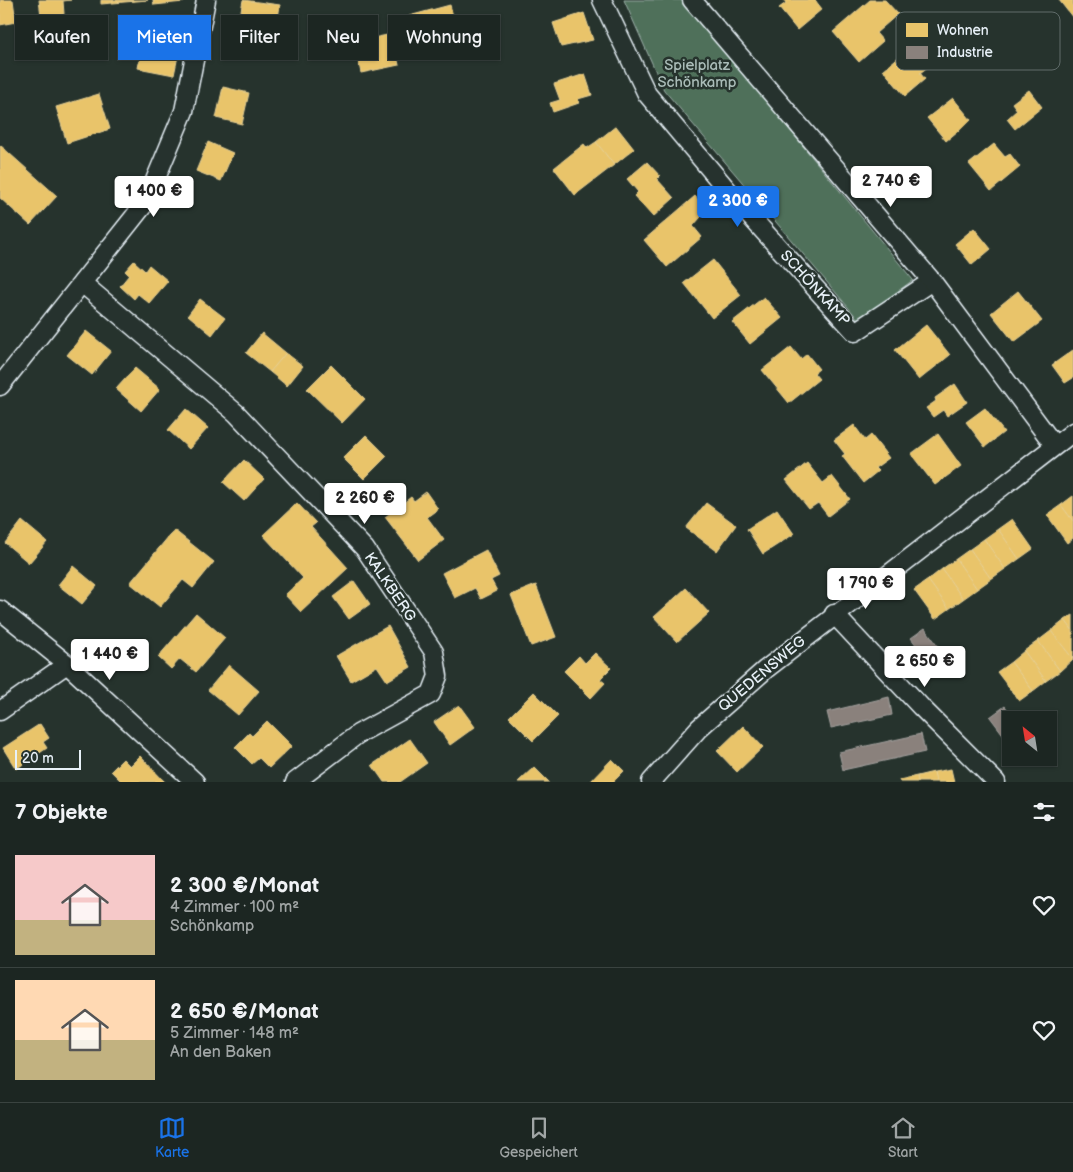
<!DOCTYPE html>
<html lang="de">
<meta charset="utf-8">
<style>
:root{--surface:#1c2622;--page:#29322f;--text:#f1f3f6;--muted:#a0a5a5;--line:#3a4340;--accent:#1a73e8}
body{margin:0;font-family:"Balsamiq Sans",sans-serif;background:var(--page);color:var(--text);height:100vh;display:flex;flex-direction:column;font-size:19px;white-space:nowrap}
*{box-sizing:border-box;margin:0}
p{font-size:16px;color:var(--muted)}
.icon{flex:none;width:28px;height:28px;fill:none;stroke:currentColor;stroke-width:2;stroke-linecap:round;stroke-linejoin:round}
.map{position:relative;height:782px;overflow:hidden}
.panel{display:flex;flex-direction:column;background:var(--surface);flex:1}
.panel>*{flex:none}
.banner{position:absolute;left:15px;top:15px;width:500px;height:45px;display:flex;gap:10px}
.needle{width:32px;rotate:330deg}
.buttons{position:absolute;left:1002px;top:711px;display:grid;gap:10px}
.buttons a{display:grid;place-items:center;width:55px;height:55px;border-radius:0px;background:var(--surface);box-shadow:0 1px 4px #0004,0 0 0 1px var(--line);font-size:25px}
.scale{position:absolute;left:15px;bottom:12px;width:66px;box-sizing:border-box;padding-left:5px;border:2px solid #e8f1f8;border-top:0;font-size:14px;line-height:18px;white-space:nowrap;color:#e8f1f8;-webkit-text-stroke:4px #26332d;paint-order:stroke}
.price{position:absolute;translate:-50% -42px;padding:0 11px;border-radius:5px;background:#fff;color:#222;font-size:16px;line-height:32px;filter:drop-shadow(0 1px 2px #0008)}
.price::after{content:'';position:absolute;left:50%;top:30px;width:15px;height:11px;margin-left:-8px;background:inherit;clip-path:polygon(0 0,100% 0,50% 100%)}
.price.selected{background:var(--accent);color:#fff}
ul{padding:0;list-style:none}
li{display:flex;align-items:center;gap:15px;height:125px;padding:0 15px}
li+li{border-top:1px solid var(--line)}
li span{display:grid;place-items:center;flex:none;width:140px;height:100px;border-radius:0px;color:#555}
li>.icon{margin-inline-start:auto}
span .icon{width:60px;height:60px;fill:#fffc;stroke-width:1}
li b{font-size:21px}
h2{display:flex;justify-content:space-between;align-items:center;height:60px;padding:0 15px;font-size:21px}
.pill{padding:0 18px;border-radius:0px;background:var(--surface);box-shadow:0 1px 4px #0004,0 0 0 1px var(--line);font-size:18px;line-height:45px}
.pill.selected{background:var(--accent);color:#fff}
.tab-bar{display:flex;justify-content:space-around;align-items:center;height:70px;border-top:1px solid var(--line);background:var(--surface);font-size:14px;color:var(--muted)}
.tab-bar a{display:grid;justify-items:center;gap:2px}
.tab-bar .selected{color:var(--accent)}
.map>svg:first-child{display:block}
</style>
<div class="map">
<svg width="1073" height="782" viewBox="0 0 1073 782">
<rect width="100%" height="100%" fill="#26332d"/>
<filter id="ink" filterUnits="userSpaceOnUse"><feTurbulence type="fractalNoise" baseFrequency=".02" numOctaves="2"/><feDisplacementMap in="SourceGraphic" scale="10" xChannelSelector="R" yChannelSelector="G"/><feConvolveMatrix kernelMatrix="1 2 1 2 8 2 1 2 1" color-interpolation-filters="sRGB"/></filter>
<g filter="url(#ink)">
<!-- green -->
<path fill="#4f705a" stroke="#9cb0a9" d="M624 0H683L913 280 859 320 664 90Z"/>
<!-- homes -->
<g fill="#e9c46a" stroke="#e9d295">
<path d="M0 0H13L16 22 0 25Z"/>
<path d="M39 0H71L63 1 64 14 41 16Z"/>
<path d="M101 0H148L101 4Z"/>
<path d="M153 0H184V2L154 5Z"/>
<path d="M243 0 280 5 277 25 265 23 259 52 234 48Z"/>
<path d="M784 0H815L822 9 797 30 779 8 786 3Z"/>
<path d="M870 0H885L898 14 876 33 883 41 859 62 833 32Z"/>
<path d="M1059 0H1073V18Z"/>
<path d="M450 5 457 31 416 42 409 16Z"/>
<path d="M584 13 593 40 561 47 553 23Z"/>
<path d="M938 24 949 38 933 51 939 58 920 73 925 79 905 96 883 70Z"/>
<path d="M392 34 399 65 361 73 354 42Z"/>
<path d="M143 44 179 51 174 75 138 68Z"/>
<path d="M585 74 592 95 578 99 579 103 553 112 550 103 560 100 554 84Z"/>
<path d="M223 87 249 93 242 124 216 118Z"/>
<path d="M1029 90 1042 107 1015 129 1007 119 1017 110 1012 103Z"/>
<path d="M99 94 110 129 67 143 56 107Z"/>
<path d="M953 98 971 120 946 141 927 118Z"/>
<path d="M616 126 634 149 614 165 596 142Z"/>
<path d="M208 142 233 153 221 181 196 171Z"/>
<path d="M596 142 614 165 575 195 554 168 584 144 587 148Z"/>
<path d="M994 144 1005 157 1010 154 1020 167 991 191 969 164Z"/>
<path d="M0 145 57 196 30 225 0 198Z"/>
<path d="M647 162 660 176 657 179 674 198 653 217 634 196 638 192 627 179Z"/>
<path d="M695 196 707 210 693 226 702 237 667 267 644 240Z"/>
<path d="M974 228 991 249 972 265 955 244Z"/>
<path d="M713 260 741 295 712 318 684 283Z"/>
<path d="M134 261 145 271 149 265 168 281 149 303 138 294 134 299 120 286 129 275 125 271Z"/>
<path d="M1018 291 1042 321 1014 342 991 313Z"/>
<path d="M764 297 782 318 750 344 732 322Z"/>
<path d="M200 299 225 318 212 335 188 315Z"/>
<path d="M926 325 950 355 919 380 895 350Z"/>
<path d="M86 331 111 351 92 375 67 355Z"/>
<path d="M262 333 286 353 270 372 246 353Z"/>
<path d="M791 347 801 359 807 354 819 369 814 373 819 379 789 403 762 370Z"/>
<path d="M1073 350V378L1065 383 1052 365Z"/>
<path d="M286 353 303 366 287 386 270 372Z"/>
<path d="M331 365 365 399 342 423 307 389Z"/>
<path d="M135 368 160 389 141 411 116 389Z"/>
<path d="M955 384 967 402 947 416 943 410 933 417 926 408 936 401 935 398Z"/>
<path d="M985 408 1004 432 985 447 966 422Z"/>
<path d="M186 409 208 428 189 449 168 430Z"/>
<path d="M854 425 865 440 871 435 889 458 875 468 878 471 863 483 842 456 845 454 834 440Z"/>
<path d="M938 434 961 466 935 485 911 454Z"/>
<path d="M366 435 387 456 364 479 343 458Z"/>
<path d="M244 460 264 479 244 501 223 482Z"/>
<path d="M807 463 823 483 832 476 850 499 828 516 818 503 809 509 786 480Z"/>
<path d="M426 492 438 509 427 517 444 540 418 560 385 517 411 497 414 501Z"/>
<path d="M1073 496V521L1061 505Z"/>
<path d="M297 503 316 523 311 527 348 568 301 612 285 595 303 578 263 535Z"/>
<path d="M706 503 736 525 717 551 686 528Z"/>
<path d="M1061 505 1073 521V538L1067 543 1047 515Z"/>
<path d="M777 509 794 534 763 554 747 529Z"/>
<path d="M1012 519 1033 549 1019 559 998 529Z"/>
<path d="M22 521 47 542 29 563 5 543Z"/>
<path d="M998 529 1019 559 1005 569 984 539Z"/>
<path d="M174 530 214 562 193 588 183 580 160 607 130 583Z"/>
<path d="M984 539 1005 569 991 579 970 549Z"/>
<path d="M970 549 991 579 977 589 956 559Z"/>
<path d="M486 550 499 576 491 580 497 591 481 599 475 588 455 598 442 573Z"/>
<path d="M956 559 977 589 963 599 942 569Z"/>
<path d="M73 566 97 586 82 604 58 585Z"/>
<path d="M942 569 963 599 949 609 928 580Z"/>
<path d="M928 580 949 609 935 619 914 590Z"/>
<path d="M354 581 370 604 349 619 333 597Z"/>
<path d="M536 585 556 637 531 646 511 595Z"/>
<path d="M686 588 709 613 677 642 654 617Z"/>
<path d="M196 613 225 638 196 672 180 659 171 669 158 657Z"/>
<path d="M1073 615V631L1065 620Z"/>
<path d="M1065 620 1073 631V659L1051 631Z"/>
<path d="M388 626 411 667 387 681 377 666 351 681 336 656Z"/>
<path d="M1051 631 1073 659 1060 671 1038 641Z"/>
<path d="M1038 641 1060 671 1046 681 1024 651Z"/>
<path d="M1024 651 1046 681 1033 691 1011 662Z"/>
<path d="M595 653 611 668 600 679 605 683 591 698 564 671 579 656 585 663Z"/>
<path d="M1011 662 1033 691 1019 701 997 672Z"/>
<path d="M229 665 259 691 238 715 208 690Z"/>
<path d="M534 692 558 716 533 741 509 717Z"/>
<path d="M459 705 475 727 450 745 434 722Z"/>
<path d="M267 721 292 746 269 768 259 758 252 764 235 747 249 733 252 736Z"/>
<path d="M40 724 49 738 43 742 47 748 16 769 3 748Z"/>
<path d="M743 726 763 747 737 772 717 751Z"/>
<path d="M410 739 427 763 400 782H384L372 765Z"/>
<path d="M140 756 165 782H122L111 771 123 759 130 766Z"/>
<path d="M612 759 624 771 613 782H590Z"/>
<path d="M534 767 549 782H518Z"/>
<path d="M951 769 954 782H936L934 772Z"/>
<path d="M934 772 936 782H918L917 776Z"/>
<path d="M917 776 918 782H900L899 780Z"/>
</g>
<!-- industry -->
<g fill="#8a817c" stroke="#a6a3a1">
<path d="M925 628 952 665 938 675 911 638Z"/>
<path d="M889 697 892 715 831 728 827 712Z"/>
<path d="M1005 706 1015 720H1011V745L990 717Z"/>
<path d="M921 734 925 752 843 770 839 752Z"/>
</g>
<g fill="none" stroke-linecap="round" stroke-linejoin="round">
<defs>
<g id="minor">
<path d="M602 0 647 94 740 205 855 332 932 281"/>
<path d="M692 0 932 281 1054 445"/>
<path d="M82 283 236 413 365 549 434 652 438 676 431 694 358 734 295 782"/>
<path d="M0 386 146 202 184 111 206 0"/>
<path d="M0 610 67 664 195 782"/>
<path d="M834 614 921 707 996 782"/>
<path d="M0 711 67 664"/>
<path d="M651 782 699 728 766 669 1073 432"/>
</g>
</defs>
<!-- minor casing -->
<use href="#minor" stroke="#e8f1f8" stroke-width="21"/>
<!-- minor -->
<use href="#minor" stroke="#26332d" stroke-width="18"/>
</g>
</g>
<g text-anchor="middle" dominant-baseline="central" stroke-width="5" stroke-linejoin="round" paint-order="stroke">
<!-- park labels -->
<g font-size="15" fill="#abbdb9" stroke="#26332d">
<text x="697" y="65">Spielplatz<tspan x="697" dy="17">Schönkamp</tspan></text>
</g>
<!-- street labels -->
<g font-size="15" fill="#e8f1f8" stroke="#26332d">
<text transform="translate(815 288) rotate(48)">SCHÖNKAMP</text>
<text transform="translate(390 587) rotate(56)">KALKBERG</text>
<text transform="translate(762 674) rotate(-40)">QUEDENSWEG</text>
</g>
</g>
<!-- legend -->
<rect x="896" y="12" width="164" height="58" rx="8" fill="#26332d" stroke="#606c6a" stroke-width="1"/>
<rect x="906" y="23" width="22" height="14" fill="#e9c46a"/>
<rect x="906" y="46" width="22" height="13" fill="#8a817c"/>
<g font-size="14" fill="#e8f1f8">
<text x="937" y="35">Wohnen</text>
<text x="937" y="57">Industrie</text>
</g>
</svg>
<div class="buttons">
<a><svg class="needle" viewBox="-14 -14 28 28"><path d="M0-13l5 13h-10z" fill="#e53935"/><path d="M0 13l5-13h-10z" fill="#a0a5a5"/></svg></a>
</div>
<div class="scale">20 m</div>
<b class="price" style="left:891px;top:208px">2 740 €</b>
<b class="price" style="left:154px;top:218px">1 400 €</b>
<b class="price selected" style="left:738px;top:228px">2 300 €</b>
<b class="price" style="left:365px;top:525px">2 260 €</b>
<b class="price" style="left:866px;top:610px">1 790 €</b>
<b class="price" style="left:110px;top:681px">1 440 €</b>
<b class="price" style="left:925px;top:688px">2 650 €</b>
<div class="banner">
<a class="pill">Kaufen</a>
<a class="pill selected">Mieten</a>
<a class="pill">Filter</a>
<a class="pill">Neu</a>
<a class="pill">Wohnung</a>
</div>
</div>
<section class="panel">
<h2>7 Objekte<svg class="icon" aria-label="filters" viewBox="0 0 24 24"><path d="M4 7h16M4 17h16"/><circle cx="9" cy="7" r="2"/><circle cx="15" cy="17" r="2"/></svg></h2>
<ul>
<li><span style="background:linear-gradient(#f6c9c9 65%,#c2b280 0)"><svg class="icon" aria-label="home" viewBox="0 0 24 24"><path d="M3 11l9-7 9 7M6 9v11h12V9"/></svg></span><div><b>2 300 €/Monat</b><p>4 Zimmer · 100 m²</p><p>Schönkamp</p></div><svg class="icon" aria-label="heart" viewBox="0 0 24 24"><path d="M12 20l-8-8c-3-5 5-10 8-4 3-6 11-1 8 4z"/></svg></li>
<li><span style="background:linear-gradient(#ffd9b3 60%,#c2b280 0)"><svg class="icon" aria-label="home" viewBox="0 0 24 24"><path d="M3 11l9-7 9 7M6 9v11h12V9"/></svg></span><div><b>2 650 €/Monat</b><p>5 Zimmer · 148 m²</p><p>An den Baken</p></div><svg class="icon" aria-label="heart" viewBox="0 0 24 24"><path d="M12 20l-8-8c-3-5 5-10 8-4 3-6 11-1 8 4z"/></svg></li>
</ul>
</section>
<nav class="tab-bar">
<a class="selected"><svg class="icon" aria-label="map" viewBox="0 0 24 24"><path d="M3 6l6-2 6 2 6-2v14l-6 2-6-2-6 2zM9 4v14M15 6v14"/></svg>Karte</a>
<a><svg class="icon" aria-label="saved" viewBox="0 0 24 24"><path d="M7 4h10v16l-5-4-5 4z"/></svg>Gespeichert</a>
<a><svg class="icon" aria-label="home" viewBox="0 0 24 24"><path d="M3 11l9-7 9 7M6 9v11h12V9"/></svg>Start</a>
</nav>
